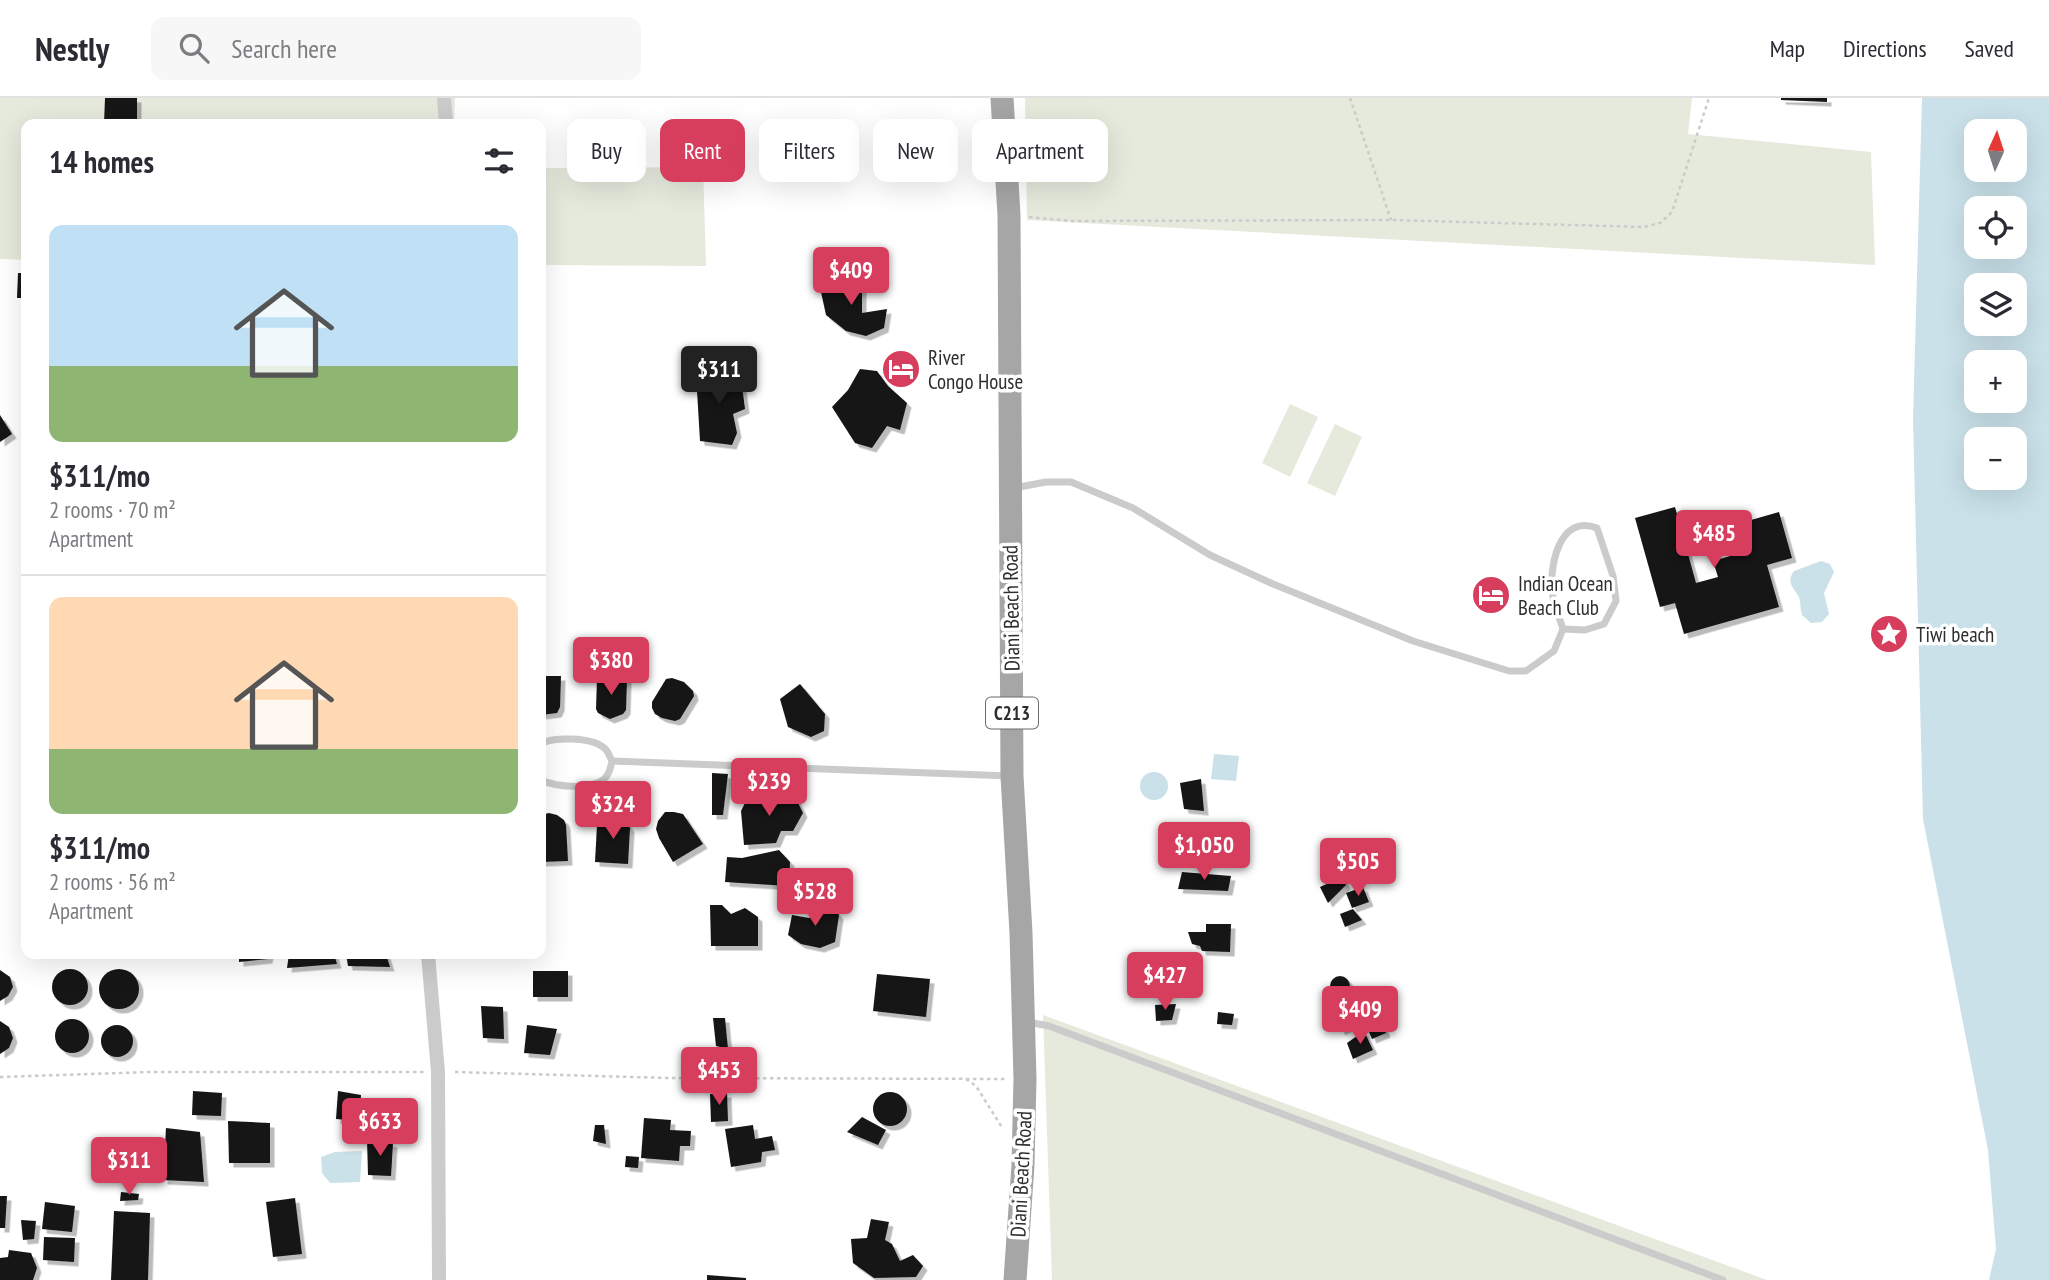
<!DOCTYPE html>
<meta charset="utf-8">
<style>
:root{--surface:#fff;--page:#f7f7f7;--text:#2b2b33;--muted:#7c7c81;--line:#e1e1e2;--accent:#d73e5e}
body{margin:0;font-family:"PT Sans Narrow",sans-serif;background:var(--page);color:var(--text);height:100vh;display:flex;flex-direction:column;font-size:26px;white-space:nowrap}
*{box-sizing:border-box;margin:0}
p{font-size:23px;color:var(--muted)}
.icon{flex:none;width:38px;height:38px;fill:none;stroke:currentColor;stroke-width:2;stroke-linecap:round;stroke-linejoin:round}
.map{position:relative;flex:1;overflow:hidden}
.panel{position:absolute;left:21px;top:21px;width:525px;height:840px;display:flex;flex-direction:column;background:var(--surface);border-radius:14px;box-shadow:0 7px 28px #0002}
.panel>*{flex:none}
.hud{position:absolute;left:567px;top:21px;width:665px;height:63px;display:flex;gap:14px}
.needle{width:46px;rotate:3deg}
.buttons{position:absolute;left:1964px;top:21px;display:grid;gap:14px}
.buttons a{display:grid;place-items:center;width:63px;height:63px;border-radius:14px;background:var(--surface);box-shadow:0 7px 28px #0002;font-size:35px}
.price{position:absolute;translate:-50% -60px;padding:0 16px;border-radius:7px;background:var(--accent);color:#fff;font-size:23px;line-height:46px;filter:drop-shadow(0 2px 4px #0008)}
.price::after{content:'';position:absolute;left:50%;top:42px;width:21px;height:16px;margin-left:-10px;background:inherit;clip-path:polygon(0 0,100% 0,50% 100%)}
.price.selected{background:#222;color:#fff}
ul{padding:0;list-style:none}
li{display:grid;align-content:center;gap:14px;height:371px;padding:0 28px}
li+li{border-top:2px solid var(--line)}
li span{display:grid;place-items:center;height:217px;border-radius:14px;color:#555}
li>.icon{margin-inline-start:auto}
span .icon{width:126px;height:126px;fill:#fffc;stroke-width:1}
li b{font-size:30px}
h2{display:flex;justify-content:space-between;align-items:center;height:84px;padding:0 28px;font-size:30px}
.chip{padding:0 24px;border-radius:14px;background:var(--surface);box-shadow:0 7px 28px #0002;font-size:24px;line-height:63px}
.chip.selected{background:var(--accent);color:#fff}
header{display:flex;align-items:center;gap:42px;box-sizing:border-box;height:98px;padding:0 35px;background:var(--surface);border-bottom:2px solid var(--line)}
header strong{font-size:33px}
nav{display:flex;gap:38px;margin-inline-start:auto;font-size:24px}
.search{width:490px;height:63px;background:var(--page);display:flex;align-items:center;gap:18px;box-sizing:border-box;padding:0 24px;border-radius:14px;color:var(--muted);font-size:26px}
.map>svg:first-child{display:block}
</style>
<header>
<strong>Nestly</strong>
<div class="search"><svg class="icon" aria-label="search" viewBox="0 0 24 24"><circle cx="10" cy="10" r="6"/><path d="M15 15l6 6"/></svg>Search here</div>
<nav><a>Map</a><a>Directions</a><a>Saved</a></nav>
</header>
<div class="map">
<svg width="2049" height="1182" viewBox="0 0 2049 1182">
<defs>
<filter id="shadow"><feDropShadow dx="4.5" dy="4.5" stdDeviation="0" flood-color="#0004"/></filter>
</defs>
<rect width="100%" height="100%" fill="#fff"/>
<!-- green -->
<g fill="#e6eadd">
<path d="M0 0H455L454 26H26V162L0 161Z"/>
<path d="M1025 0H1692L1688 36 1871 54 1875 167 1027 122Z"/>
<path d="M703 69 706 168 541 167V70Z"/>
<path d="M1290 306 1318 319 1290 379 1262 365Z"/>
<path d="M1335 326 1362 339 1335 398 1307 385Z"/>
<path d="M1043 917 1767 1182H1052Z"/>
</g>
<!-- water -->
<g fill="#cae1e9" fill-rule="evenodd">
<path d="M1922 0H2049V1182H1989L1996 1151 1988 1052 1923 721 1913 321ZM1976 33H2014V72H1976ZM1976 110H2014V149H1976ZM1976 187H2014V226H1976ZM1976 264H2014V303H1976ZM1976 341H2014V380H1976Z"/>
<path d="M1821 463 1830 466 1834 474 1824 495 1829 516 1822 524 1811 525 1802 517C1800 511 1801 505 1799 499 1793 489 1786 484 1794 473Z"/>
<path d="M1214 656 1239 658 1236 683 1211 681Z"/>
<circle cx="1154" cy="688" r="14"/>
<path d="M812 776 828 779 826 795 799 796 798 779Z"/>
<path d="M362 1053 360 1084 330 1085 322 1075 321 1059 335 1054Z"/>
</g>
<!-- building -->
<g fill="#151515" filter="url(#shadow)">
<path d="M105 0H137V26H104Z"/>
<path d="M1781 0H1827V4L1781 2Z"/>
<path d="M18 175H26V200H17Z"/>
<path d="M855 176 862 185V215L887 211 884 230 866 238 846 233 826 217 821 194 832 180Z"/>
<path d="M860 271 877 273 888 288 907 305 900 332 887 328 872 350 855 345 832 309 848 292Z"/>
<path d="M733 274 741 280 745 311 733 316 737 335 732 347 700 343 696 276Z"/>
<path d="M0 317 12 336 0 344Z"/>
<path d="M1675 409 1696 485 1718 479 1713 463 1737 456 1730 428 1779 414 1792 460 1767 467 1779 509 1684 536 1675 505 1660 509 1635 420Z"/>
<path d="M541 578H561L560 609 557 615 541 617Z"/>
<path d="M597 579 627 580 626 612 623 616 610 621 598 615 596 611Z"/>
<path d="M672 580 684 584 693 593 694 598 680 621 675 623 662 620 655 616 652 610V604L666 581Z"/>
<path d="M800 586 825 616 824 633 811 639 788 629 780 601Z"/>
<path d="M712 675 728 676 723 717H712Z"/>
<path d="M1201 681 1204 713 1184 711 1180 685Z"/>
<path d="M768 696 794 697 803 715 793 733H781L776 745 744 747 741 713 747 701 755 704Z"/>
<path d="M665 714H674L683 716 703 746 673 764 659 740 656 731 658 723Z"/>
<path d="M549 715 557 717 564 722 566 727 568 763 541 764V717Z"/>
<path d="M609 717 620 719 626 724 630 730 628 766 595 764 597 727 603 718Z"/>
<path d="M779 752 790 764 789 788 725 784 727 759 742 760Z"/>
<path d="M1182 774 1231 778 1228 793 1178 791Z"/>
<path d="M1342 779 1346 787 1328 805 1320 789Z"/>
<path d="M1363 789 1369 804 1352 810 1346 795Z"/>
<path d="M710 807H722L731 816 745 810 758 819V848H711Z"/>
<path d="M821 810 834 811 839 817 835 844 820 850 801 846 788 837 792 817 809 820Z"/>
<path d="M1353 811 1362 822 1345 829 1340 816Z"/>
<path d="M1206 826H1231L1230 854 1202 853 1200 848 1192 846 1188 834H1206Z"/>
<path d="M239 856H269L268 861 239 864Z"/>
<path d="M289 856H334L337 866 287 870Z"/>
<path d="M346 856H386L390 869 348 868Z"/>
<circle cx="70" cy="889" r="18"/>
<circle cx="119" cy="891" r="20"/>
<path d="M0 872 10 879 13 889 8 898 0 903Z"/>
<rect x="533" y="873" width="35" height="26"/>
<path d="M877 876 930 881 926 919 873 913Z"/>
<circle cx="1340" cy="888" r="10"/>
<path d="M1176 906 1172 922 1156 923 1155 907Z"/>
<path d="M481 908 503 909 504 941 483 940Z"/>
<path d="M1346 911 1355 925 1341 933 1334 920Z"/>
<path d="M1218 914 1234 916 1232 927 1217 926Z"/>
<path d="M713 920H725L728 951 716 948Z"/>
<path d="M1363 920H1380L1386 935 1372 941Z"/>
<circle cx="72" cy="938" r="17"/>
<path d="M0 923 9 929 13 940 9 950 0 956Z"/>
<path d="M527 927 557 931 550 957 524 955Z"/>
<circle cx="117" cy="943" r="16"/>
<path d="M1364 933 1373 952 1353 961 1347 945Z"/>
<path d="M193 993 222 995 221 1018 192 1017Z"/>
<path d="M338 993 361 997 360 1023 336 1021Z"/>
<circle cx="890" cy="1011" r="17"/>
<path d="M727 995 728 1023 711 1024 710 996Z"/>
<path d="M862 1019 886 1032 878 1047 847 1034Z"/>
<path d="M644 1020 671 1022 670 1032 691 1033 690 1048H680L679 1063 641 1060Z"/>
<path d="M228 1023 270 1025V1065H229Z"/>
<path d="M595 1027H604L606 1046 593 1043Z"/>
<path d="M753 1027 755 1041 772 1038 775 1052 762 1054 761 1064 731 1069 725 1031Z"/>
<path d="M166 1030 200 1034 204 1084 163 1082Z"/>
<path d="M367 1041 393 1045 391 1078 368 1077Z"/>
<path d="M626 1058 639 1059 638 1070 625 1069Z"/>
<path d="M121 1094 139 1096 138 1102 120 1103Z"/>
<path d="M0 1098H7L5 1130H0Z"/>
<path d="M295 1100 302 1156 273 1159 266 1104Z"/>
<path d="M45 1104 75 1108 72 1134 42 1131Z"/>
<path d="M114 1113 150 1115 148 1182H111Z"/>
<path d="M871 1121 889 1124 885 1142 892 1146 900 1163 913 1157 923 1168 916 1179 874 1180 853 1165 851 1141 867 1140Z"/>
<path d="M21 1122 36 1123 34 1141 23 1142Z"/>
<path d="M44 1139 75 1140 74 1164 43 1162Z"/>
<path d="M9 1152 31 1155 37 1170 33 1182H0V1160L8 1159Z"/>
<path d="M707 1177 746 1180V1182H707Z"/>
</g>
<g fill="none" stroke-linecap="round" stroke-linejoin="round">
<!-- path -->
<g stroke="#cbcbcb" stroke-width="2.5" stroke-dasharray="3.5 3.5" stroke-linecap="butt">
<path d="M1350 0 1391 122"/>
<path d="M1029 119 1073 123 1391 122 1644 129 1660 125 1672 114 1709 0"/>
<path d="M455 974 668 980 1005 981"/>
<path d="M0 979 150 974H424"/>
<path d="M966 981 976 988 1003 1031"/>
</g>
<!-- service -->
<g stroke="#cbcbcb" stroke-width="7">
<path d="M1014 390 1046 384H1071L1133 410 1210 457 1273 486 1413 543 1509 573H1526L1554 553 1563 531 1585 532 1604 526 1616 503 1613 478 1597 430C1558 415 1548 472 1553 499 1555 510 1560 521 1563 531"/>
<path d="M541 645C555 639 590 639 603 649 608 652 609 657 612 663 611 668 610 674 606 679 594 693 556 689 541 682"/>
<path d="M612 663 1010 678"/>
<path d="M1028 924 1049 928 1723 1182"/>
</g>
<!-- minor -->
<g stroke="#cbcbcb" stroke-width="14">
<path d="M444 0 446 26"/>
<path d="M428 856 438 974 439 1182"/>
</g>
<!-- primary -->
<path stroke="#a6a6a6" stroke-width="23" d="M1002 0 1009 117 1012 678 1021 835 1025 981 1023 1067 1015 1182"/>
</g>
<!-- icons -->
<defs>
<symbol id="hotel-disc" viewBox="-11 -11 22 22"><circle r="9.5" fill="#d73e5e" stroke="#fff"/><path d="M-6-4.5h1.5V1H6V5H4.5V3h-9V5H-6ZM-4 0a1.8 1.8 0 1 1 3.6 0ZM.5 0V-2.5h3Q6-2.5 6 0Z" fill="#fff"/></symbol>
<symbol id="sight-disc" viewBox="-11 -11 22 22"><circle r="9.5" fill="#d73e5e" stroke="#fff"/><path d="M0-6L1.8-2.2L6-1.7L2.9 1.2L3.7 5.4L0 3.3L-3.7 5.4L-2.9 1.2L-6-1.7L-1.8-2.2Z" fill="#fff"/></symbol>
</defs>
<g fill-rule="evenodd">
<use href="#hotel-disc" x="879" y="249" width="44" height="44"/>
<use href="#hotel-disc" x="1469" y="475" width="44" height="44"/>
<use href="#sight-disc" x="1867" y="514" width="44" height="44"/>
</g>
<g text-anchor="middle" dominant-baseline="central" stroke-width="7" stroke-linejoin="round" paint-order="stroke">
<!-- shield labels -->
<rect fill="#fff" stroke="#6d6d6d" stroke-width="2" x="986" y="599.5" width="52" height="31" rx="5"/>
<g font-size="19" font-weight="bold" fill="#2e2e2e">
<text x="1012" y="615">C213</text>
</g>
<!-- poi labels -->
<g font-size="21" fill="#2e2e2e" stroke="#fff" text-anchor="start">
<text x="928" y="259">River<tspan x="928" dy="24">Congo House</tspan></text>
<text x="1518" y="485">Indian Ocean<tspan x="1518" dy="24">Beach Club</tspan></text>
<text x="1916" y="536">Tiwi beach</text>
</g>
<!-- street labels -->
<g font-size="21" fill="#2e2e2e" stroke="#fff">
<text transform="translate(1011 510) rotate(-91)">Diani Beach Road</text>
<text transform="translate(1021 1076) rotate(-87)">Diani Beach Road</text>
</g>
</g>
</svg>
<div class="buttons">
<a><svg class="needle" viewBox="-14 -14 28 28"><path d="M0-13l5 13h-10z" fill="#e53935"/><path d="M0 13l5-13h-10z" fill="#7c7c81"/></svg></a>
<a><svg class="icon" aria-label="locate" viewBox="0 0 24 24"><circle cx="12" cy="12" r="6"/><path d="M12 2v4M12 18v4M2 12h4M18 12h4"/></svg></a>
<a><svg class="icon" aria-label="layers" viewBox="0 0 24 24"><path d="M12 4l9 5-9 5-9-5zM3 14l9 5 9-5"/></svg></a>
<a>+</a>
<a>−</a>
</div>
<b class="price" style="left:851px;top:209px">$409</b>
<b class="price selected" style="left:719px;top:308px">$311</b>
<b class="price" style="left:1714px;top:472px">$485</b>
<b class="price" style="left:611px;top:599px">$380</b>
<b class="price" style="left:769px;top:720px">$239</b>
<b class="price" style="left:613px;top:743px">$324</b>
<b class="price" style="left:1204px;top:784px">$1,050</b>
<b class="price" style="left:1358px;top:800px">$505</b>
<b class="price" style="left:815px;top:830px">$528</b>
<b class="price" style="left:1165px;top:914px">$427</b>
<b class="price" style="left:1360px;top:948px">$409</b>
<b class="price" style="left:719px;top:1009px">$453</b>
<b class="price" style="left:380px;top:1060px">$633</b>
<b class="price" style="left:129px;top:1099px">$311</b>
<div class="hud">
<a class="chip">Buy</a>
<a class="chip selected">Rent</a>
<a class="chip">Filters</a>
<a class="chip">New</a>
<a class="chip">Apartment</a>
</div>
<section class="panel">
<h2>14 homes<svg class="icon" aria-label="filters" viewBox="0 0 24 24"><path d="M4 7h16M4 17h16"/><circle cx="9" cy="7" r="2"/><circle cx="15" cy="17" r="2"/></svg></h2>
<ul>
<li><span style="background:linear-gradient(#bfe0f5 65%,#8fb573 0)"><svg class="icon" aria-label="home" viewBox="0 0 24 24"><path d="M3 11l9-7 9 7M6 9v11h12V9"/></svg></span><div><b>$311/mo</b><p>2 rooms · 70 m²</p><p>Apartment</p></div></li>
<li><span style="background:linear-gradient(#ffd9b3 70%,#8fb573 0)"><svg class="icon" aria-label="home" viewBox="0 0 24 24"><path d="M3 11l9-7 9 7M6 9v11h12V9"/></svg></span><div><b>$311/mo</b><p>2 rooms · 56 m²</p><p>Apartment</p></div></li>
</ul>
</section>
</div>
